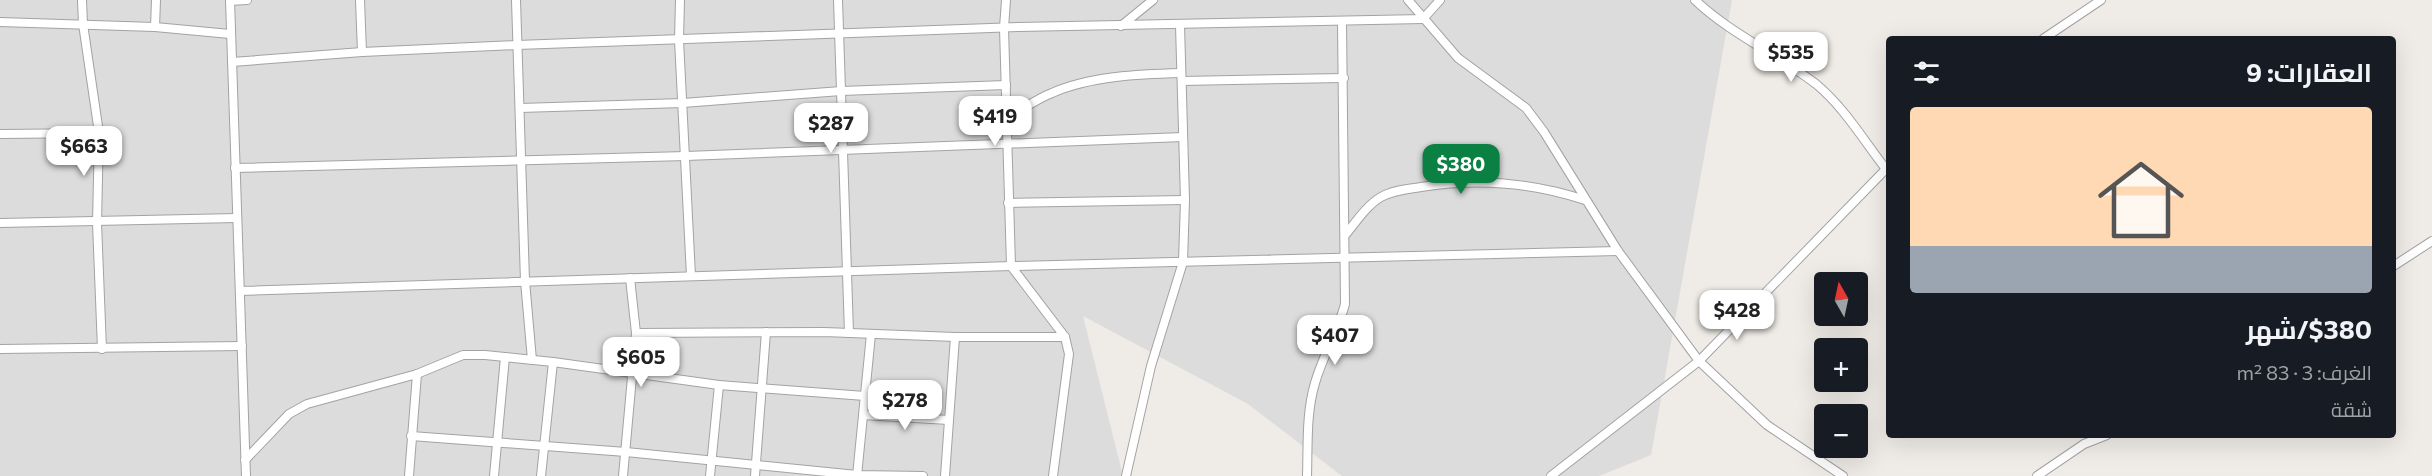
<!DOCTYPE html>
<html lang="ar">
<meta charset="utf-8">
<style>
:root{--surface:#171b24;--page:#242831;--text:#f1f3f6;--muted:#9ea1a6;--line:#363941;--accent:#0b8043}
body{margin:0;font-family:Commissioner,Cairo,sans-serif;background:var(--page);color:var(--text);direction:rtl;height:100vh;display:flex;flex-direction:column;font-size:22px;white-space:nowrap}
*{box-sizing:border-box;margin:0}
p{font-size:20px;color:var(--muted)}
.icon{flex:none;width:33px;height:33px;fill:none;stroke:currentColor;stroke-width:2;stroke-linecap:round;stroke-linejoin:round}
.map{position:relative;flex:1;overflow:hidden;direction:ltr}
.details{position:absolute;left:1886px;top:36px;width:510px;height:402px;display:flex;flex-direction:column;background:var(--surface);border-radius:6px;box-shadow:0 6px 24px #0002;direction:rtl}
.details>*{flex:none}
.needle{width:39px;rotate:351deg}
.fabs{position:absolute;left:1814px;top:272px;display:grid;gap:12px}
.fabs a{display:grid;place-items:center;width:54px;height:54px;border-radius:6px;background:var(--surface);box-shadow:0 6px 24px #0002;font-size:30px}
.price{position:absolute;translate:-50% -51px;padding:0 14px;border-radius:12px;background:#fff;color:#222;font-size:20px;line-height:39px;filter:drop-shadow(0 2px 3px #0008)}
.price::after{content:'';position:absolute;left:50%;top:36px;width:18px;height:14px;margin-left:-9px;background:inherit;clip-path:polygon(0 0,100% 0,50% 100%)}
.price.on{background:var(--accent);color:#fff}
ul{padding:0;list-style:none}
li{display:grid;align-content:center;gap:12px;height:318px;padding:0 24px}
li+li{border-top:2px solid var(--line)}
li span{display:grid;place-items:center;height:186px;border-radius:6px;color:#555}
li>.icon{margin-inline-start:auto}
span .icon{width:108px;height:108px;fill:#fffc;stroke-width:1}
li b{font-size:26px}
h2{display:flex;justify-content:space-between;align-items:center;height:72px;padding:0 24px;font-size:26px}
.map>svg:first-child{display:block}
</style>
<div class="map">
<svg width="2432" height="476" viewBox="0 0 2432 476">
<rect width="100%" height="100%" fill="#efebe6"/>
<!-- residential -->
<path fill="#dddcdc" d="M0 0H1732L1651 455 1599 476H1342L1248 404 1083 316 1123 476H0Z"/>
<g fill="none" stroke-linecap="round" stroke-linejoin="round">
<defs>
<g id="street">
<path d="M82 0 83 24 99 133 97 223 102 349"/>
<path d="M230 0 246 476"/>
<path d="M360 0 362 52"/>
<path d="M516 0 525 281 532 360"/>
<path d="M680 0 679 40 691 276"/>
<path d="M838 0 849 333"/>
<path d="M1006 0 1004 28 1011 266 1065 337 1069 354 1053 476"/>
<path d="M1408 0 1458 58 1526 108 1544 132 1618 251 1699 361 1767 425 1843 476"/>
<path d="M1695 0C1731 34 1777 54 1816 84 1844 107 1864 141 1886 169"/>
<path d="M230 1 247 0"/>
<path d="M0 22 155 27 230 34"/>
<path d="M1121 26 1153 0"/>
<path d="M155 27 156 0"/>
<path d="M2043 39 2101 0"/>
<path d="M232 62 362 52 517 45 1018 27 1423 19 1440 0"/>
<path d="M1182 81 1344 78"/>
<path d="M520 108 683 103 841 91 1006 85"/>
<path d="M1007 118C1022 110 1036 99 1052 93 1090 76 1141 74 1181 73"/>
<path d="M0 134 99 133"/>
<path d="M235 168 686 156 1183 137"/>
<path d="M1008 203 1185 200"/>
<path d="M0 223 237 218"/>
<path d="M1346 234C1356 222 1367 205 1381 197 1393 190 1408 189 1421 187 1478 178 1531 182 1585 200"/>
<path d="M2392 267 2432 241"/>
<path d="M240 291 1011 266 1618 251"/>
<path d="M636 333 824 332 955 337H1065"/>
<path d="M0 349 242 346"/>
<path d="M863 415 949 420"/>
<path d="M411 436 626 452 857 475 923 476"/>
<path d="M245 460 289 414 307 404 417 374 463 355H485L553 362 719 385 865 396"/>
<path d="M409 476 417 374"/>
<path d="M494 476 505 357"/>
<path d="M541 476 553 362"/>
<path d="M623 476 636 333 630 278"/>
<path d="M710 476 719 385"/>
<path d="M755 476 766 332"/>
<path d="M857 476 871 334"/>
<path d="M945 476 955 337"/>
<path d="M1126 476 1151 366 1183 262 1185 200 1180 25"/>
<path d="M1307 476C1308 445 1306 413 1315 383 1323 355 1338 331 1345 304L1342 22"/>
<path d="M1551 476 1699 361 1888 167"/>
<path d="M2037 476 2084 444 2107 435"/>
</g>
</defs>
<!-- street casing -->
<use href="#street" stroke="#a3a3a3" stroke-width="10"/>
<!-- street -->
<use href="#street" stroke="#fff" stroke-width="8"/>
</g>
</svg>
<div class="fabs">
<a><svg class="needle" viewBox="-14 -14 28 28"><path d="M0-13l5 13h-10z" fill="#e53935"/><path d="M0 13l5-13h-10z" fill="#9ea1a6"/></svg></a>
<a>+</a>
<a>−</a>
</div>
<b class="price" style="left:1791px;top:83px">$535</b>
<b class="price" style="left:995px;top:147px">$419</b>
<b class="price" style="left:831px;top:154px">$287</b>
<b class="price" style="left:84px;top:177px">$663</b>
<b class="price on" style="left:1461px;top:195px">$380</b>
<b class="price" style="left:1737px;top:341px">$428</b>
<b class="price" style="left:1335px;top:366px">$407</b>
<b class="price" style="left:641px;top:388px">$605</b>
<b class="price" style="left:905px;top:431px">$278</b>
<section class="details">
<h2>العقارات: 9<svg class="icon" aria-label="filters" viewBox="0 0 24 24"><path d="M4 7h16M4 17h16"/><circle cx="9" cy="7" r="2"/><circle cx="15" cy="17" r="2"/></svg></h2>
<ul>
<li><span style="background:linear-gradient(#ffd9b3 75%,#9aa5b1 0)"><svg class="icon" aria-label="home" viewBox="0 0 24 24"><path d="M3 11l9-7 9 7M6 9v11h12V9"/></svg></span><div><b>$380/شهر</b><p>الغرف: 3 · 83 m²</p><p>شقة</p></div></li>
</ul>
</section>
</div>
